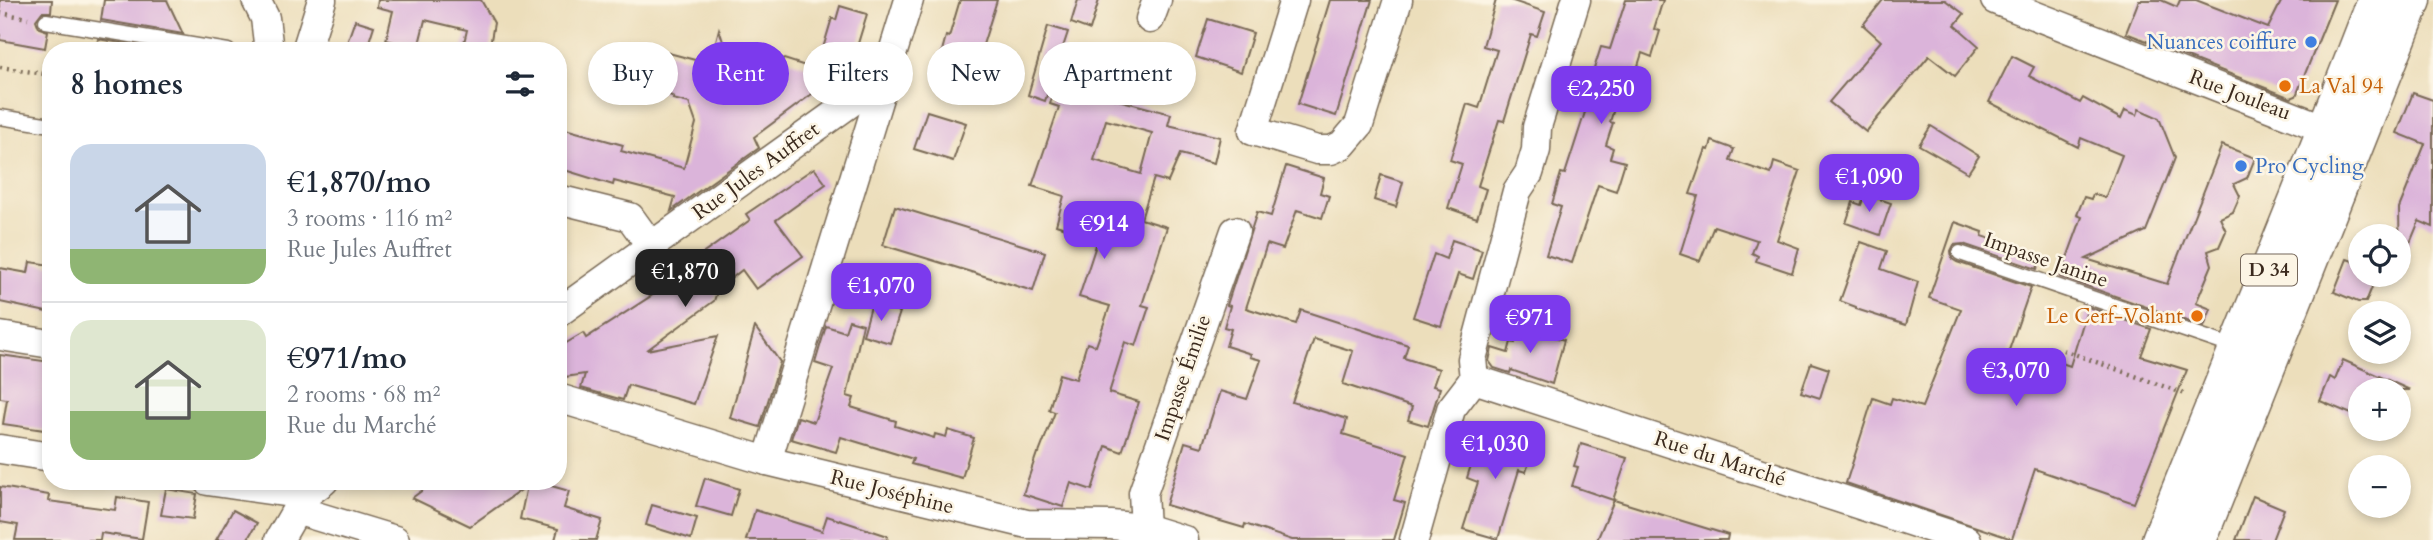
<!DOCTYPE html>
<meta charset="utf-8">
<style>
:root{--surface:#fff;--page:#f6f6f7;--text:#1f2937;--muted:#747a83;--line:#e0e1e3;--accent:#7c3aed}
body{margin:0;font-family:Cardo,serif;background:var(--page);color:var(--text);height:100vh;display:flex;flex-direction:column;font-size:26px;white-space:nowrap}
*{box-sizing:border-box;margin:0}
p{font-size:23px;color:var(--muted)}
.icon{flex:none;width:38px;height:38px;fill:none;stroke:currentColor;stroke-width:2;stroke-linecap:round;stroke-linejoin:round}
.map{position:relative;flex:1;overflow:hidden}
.drawer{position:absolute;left:42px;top:42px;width:525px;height:448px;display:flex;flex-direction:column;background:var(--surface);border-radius:28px;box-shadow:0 4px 10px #0003}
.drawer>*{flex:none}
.guide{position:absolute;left:588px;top:42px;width:665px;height:63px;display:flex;gap:14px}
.buttons{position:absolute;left:2348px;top:224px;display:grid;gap:14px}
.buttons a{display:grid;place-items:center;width:63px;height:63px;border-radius:50%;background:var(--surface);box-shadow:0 4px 10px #0003;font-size:35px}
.price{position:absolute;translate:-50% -60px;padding:0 16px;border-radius:14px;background:var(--accent);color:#fff;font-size:23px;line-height:46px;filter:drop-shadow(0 2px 4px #0008)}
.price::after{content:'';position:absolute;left:50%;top:42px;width:21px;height:16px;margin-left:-10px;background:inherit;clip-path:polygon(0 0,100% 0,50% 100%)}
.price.current{background:#222;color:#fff}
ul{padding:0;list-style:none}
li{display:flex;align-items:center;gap:21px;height:175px;padding:0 28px}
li+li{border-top:2px solid var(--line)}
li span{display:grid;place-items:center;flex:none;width:196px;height:140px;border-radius:21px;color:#555}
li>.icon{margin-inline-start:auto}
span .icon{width:84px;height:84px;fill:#fffc;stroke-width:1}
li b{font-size:30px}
h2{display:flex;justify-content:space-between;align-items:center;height:84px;padding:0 28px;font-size:30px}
.tag{padding:0 24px;border-radius:32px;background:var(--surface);box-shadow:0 4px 10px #0003;font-size:24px;line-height:63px}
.tag.current{background:var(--accent);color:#fff}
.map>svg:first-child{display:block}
</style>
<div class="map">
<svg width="2433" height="540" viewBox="0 0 2433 540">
<rect width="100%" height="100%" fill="#fcf5e5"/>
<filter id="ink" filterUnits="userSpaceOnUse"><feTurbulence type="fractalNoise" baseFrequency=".0143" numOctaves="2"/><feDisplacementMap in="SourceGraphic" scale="14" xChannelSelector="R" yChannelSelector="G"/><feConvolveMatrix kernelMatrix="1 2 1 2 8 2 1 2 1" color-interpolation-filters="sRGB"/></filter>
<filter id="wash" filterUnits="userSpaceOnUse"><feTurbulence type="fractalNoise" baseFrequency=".00686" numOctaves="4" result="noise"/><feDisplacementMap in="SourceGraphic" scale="28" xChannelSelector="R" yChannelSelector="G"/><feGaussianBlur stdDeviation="1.57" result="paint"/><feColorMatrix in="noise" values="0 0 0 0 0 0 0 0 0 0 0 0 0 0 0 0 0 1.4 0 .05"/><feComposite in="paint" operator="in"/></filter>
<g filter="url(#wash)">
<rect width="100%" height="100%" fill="#ecdebb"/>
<g id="blocks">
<!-- building -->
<g fill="#dbb4da" fill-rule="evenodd">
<path d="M0 0H52L51 12H42L36 20 39 28 48 31 45 48 0 40Z"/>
<path d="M104 0H167L183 34 101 20Z"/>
<path d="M378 0H481L494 23 489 51H462L467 30 425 20 418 48 386 40 393 11 377 7Z"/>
<path d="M960 0H997L982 48 988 49 977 84 936 73 946 36 949 37Z"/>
<path d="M1078 0H1099L1090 30 1071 23Z"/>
<path d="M1330 0H1372L1336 116 1298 104Z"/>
<path d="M1496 0H1510L1545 12 1537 36 1531 34 1504 121 1499 120 1478 186 1486 189 1477 218 1448 208 1462 164 1450 160 1467 104 1479 108 1497 50 1483 46Z"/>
<path d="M1626 0H1663L1654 29 1660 31 1652 57 1642 53 1632 85 1622 82 1610 122 1613 123 1606 145 1613 148 1610 158 1625 162 1616 191 1598 185 1572 263 1546 255 1561 207 1552 204 1561 173 1565 174 1586 109 1595 73 1593 72 1601 47 1610 49Z"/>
<path d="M1883 0H1945L1964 14 1955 25 1979 46 1955 76 1929 56 1866 132 1829 102 1881 41 1863 25Z"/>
<path d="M2139 0H2161L2177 7 2180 0H2196L2268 28 2282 0H2335L2296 96 2291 98 2126 33Z"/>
<path d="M840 6 867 14 852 63 821 55 832 18 836 20Z"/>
<path d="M1208 19 1253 33 1241 72 1196 57Z"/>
<path d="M355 20 374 26 366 51H344Z"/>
<path d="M1048 26 1068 32 1045 101 1028 95Z"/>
<path d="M719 29 739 92 781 58 818 70 816 91 754 137 759 148 671 211 675 197 614 181 613 185 558 168V127L623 145 621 151 684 168 696 123 689 103 673 99 674 97 663 92 624 82 635 44 710 64Z"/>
<path d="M98 39 167 51H96Z"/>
<path d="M2012 56 2034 67 2029 76 2080 103 2083 98 2121 119 2125 110 2137 115 2139 109 2159 118 2175 158 2146 231 2086 259 2167 284 2222 145 2255 158 2247 178 2234 184 2240 196 2233 212 2220 218 2226 231 2219 247 2208 251 2212 265 2196 303 2211 309 2204 327 2060 277 2082 217 2077 215 2084 197 2091 199 2093 194 2105 198 2122 155 2081 138 2078 147 1989 102Z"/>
<path d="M1062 65 1086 72 1082 85 1113 94 1111 98 1171 114 1168 125 1220 137 1214 163 1180 154 1168 182 1154 178 1141 219 1167 227 1142 305 1149 307 1136 346 1125 342 1109 393 1139 402 1122 452 1106 446 1092 490 1071 483 1063 507 1023 494 1037 453H1039L1055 412 1049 410 1059 374 1076 379 1087 343 1096 346 1110 306 1079 297 1098 239 1056 225 1064 196 1032 186 1059 107 1050 104ZM1106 120 1152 133 1141 174 1094 160Z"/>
<path d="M2413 93 2433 100V227L2419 221 2400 267 2399 208 2425 144 2397 133Z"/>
<path d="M927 111 966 123 953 161 914 149Z"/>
<path d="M1931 126 1979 156 1968 173 1919 145Z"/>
<path d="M1712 141 1734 149 1730 160 1771 174 1774 162 1800 171 1777 240 1799 248 1792 273 1756 261 1758 256 1752 253 1757 240 1714 226 1700 261 1680 254 1698 196 1690 194 1706 149 1709 150Z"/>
<path d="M1286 166 1324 178 1320 193 1329 196 1322 218 1297 210 1283 249 1267 244 1246 308 1296 324 1301 310 1408 345 1404 358 1439 369 1433 386 1440 388 1428 426 1408 420 1412 407 1343 384 1353 351 1314 339 1292 402 1347 419 1343 434 1408 454 1394 500 1405 503 1394 540H1292L1245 524 1244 528 1166 505 1185 442 1202 447 1220 391 1247 399 1261 360 1250 357 1251 354 1226 346 1231 329 1224 327 1230 306 1227 305 1257 212 1271 216Z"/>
<path d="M814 168 826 184 776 220 803 256 756 289 742 270 718 289 714 301 647 350 718 336 694 404 628 385 623 400 581 388 585 374 558 378V348L583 333 586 338 671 283 673 275 750 220 746 214Z"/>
<path d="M1381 175 1403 182 1396 207 1374 200Z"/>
<path d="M1865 194 1891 203 1880 235 1846 223 1853 202 1861 205Z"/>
<path d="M895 206 1045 252 1033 291 883 245Z"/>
<path d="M1955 222 1983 232 1982 236 2041 256 2037 269 1963 244 1954 245 1951 251 1952 259 1957 262 2031 287 2007 356 2053 369 2056 361 2070 366 2088 307 2151 329 2141 356 2187 370 2134 503 2035 469 2012 539 1846 483 1873 398 1890 404 1892 398 1922 407 1961 309 1929 298Z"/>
<path d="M1452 240 1482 250 1473 279 1458 274 1441 326 1413 317 1434 254 1446 259Z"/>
<path d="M1861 242 1887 251 1881 269 1918 282 1906 325 1856 309V307L1840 301Z"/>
<path d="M2347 259 2361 264V275H2377L2366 302H2358L2334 292Z"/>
<path d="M30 262 51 265V313L0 302V268L28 273Z"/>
<path d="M872 303 900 312 890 343 863 335Z"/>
<path d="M849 320 863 324 847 396 854 398 851 407 896 421 895 426 934 438 935 434 946 437 948 430 974 438 962 478 911 464 913 459 841 437 836 452 791 439 798 417 814 422 833 369 815 363 826 326 845 332Z"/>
<path d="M1521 326 1564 340 1552 384 1511 370 1510 373 1494 368 1489 361 1492 348 1508 353 1511 342 1515 343Z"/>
<path d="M755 327 780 362 760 427 730 418Z"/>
<path d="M0 355 51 362 45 389 51 390V431L3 424 7 399 0 398Z"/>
<path d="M2343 360 2410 390H2361V418L2320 401 2330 377 2335 380Z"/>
<path d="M1811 363 1829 369 1820 398 1801 392Z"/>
<path d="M1482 430 1534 446 1526 472 1519 470 1498 539 1463 529 1478 482 1467 478Z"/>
<path d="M1581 444 1627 458 1613 500 1572 486 1578 467 1574 466Z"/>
<path d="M705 478 739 489 731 516 696 506Z"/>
<path d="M435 481H534L569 491 564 508 602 520 596 540H555L558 529 520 519 527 486 470 526 412 498Z"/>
<path d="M0 487 49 495 48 501 115 510 117 497 148 502 142 539 101 533 100 540H15L18 525 0 522Z"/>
<path d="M166 489 197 494 193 519 161 515Z"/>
<path d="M2253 496 2284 509 2272 540H2236Z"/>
<path d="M1614 500 1728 535 1727 540H1597Z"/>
<path d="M652 505 697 518 691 539 646 525Z"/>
<path d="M233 510 257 523 247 540H216Z"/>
<path d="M755 510 822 531 827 516 888 536 887 540H746Z"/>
</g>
</g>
</g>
<g filter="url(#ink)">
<use href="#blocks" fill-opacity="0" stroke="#796955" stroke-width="2"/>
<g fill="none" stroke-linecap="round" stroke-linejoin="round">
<defs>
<g id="service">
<path d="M46 21 228 51"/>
<path d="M0 117 51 125"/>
<path d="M1960 253 2237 348"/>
</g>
<g id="minor">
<path d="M256 0 265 18 269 51"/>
<path d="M1294 0 1253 131 1317 150H1331L1342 145 1359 125 1398 0"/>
<path d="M1995 0 2328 130"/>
<path d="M1150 19 1157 0"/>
<path d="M306 51 322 0"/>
<path d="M558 199 630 217 651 246"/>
<path d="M558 313 885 78"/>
<path d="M0 336 51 344"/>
<path d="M1474 379 1967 540"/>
<path d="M558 398 767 461 1027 524 1111 525 1145 528 1184 540"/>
<path d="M0 449 51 457"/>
<path d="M767 461 909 0"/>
<path d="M208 481 305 495"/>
<path d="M306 513 395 540"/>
<path d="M1145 528 1143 493 1235 231"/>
<path d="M279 540 305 495 324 481"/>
<path d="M1414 540 1451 409 1474 379 1472 359 1517 191 1529 173 1536 150 1537 127 1576 0"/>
</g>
<g id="primary">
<path d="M2161 540C2233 360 2308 181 2377 0"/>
<path d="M2197 540 2412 0"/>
</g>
</defs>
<!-- service casing -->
<use href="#service" stroke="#796955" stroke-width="17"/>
<!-- minor casing -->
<use href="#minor" stroke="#796955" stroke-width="31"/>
<!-- primary casing -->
<use href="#primary" stroke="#796955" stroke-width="41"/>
<!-- path -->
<g stroke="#796955" stroke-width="4.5" stroke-dasharray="2 5" stroke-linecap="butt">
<path d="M0 13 28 18"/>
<path d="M0 67 51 75"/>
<path d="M2063 350 2188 395"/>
</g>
<!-- service -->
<use href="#service" stroke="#fff" stroke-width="14"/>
<!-- minor -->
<use href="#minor" stroke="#fff" stroke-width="28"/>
<!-- primary -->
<use href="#primary" stroke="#fff" stroke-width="38"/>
</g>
</g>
<!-- markers -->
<g fill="#3f7fe0" stroke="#fcf5e5" stroke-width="2.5">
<circle cx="2311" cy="42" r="7"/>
<circle cx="2241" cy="166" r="7"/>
</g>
<g fill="#e8710a" stroke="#fcf5e5" stroke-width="2.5">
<circle cx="2285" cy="86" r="7"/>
<circle cx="2197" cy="316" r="7"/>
</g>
<g text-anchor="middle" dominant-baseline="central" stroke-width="5" stroke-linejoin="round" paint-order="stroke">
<!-- shield labels -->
<rect fill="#fcf5e5" stroke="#75675a" stroke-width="2" x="2241" y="254.5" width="56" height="31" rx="5"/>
<g font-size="19" font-weight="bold" fill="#3b2a1e">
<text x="2269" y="270">D 34</text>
</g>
<!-- shop labels -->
<g font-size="21" fill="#366cbe" stroke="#fcf5e5" text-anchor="end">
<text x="2297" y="42">Nuances coiffure</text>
<text x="2255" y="166" text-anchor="start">Pro Cycling</text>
</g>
<!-- food labels -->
<g font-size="21" fill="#c56008" stroke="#fcf5e5" text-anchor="start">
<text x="2299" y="86">La Val 94</text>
<text x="2183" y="316" text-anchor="end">Le Cerf-Volant</text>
</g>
<!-- street labels -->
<g font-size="21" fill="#3b2a1e" stroke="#fcf5e5">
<text transform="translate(2240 95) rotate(21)">Rue Jouleau</text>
<text transform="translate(756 171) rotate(-36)">Rue Jules Auffret</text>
<text transform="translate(2046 260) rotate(19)">Impasse Janine</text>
<text transform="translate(1183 378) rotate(-71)">Impasse Émilie</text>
<text transform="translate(1720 459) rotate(18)">Rue du Marché</text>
<text transform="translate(892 492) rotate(14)">Rue Joséphine</text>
</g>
</g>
</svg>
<div class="buttons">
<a><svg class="icon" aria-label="locate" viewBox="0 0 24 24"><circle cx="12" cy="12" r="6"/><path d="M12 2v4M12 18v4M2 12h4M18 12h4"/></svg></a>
<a><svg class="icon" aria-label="layers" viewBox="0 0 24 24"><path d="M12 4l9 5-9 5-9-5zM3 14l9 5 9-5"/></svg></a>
<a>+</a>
<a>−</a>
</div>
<b class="price" style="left:1601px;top:126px">€2,250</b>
<b class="price" style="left:1869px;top:214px">€1,090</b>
<b class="price" style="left:1104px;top:261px">€914</b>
<b class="price current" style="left:685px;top:309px">€1,870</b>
<b class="price" style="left:881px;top:323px">€1,070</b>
<b class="price" style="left:1530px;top:355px">€971</b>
<b class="price" style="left:2016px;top:408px">€3,070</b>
<b class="price" style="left:1495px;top:481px">€1,030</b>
<div class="guide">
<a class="tag">Buy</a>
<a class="tag current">Rent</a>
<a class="tag">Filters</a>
<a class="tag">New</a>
<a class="tag">Apartment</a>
</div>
<section class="drawer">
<h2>8 homes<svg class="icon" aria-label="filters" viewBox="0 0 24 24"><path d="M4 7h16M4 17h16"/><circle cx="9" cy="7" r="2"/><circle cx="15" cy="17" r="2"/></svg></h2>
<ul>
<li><span style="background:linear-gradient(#c9d6e8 75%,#8fb573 0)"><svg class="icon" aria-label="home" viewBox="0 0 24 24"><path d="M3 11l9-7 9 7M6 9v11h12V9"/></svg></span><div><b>€1,870/mo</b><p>3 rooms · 116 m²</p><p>Rue Jules Auffret</p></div></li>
<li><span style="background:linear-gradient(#dfe7d0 65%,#8fb573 0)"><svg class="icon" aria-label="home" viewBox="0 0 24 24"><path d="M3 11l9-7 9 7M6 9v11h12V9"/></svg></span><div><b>€971/mo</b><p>2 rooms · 68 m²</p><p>Rue du Marché</p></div></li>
</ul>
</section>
</div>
